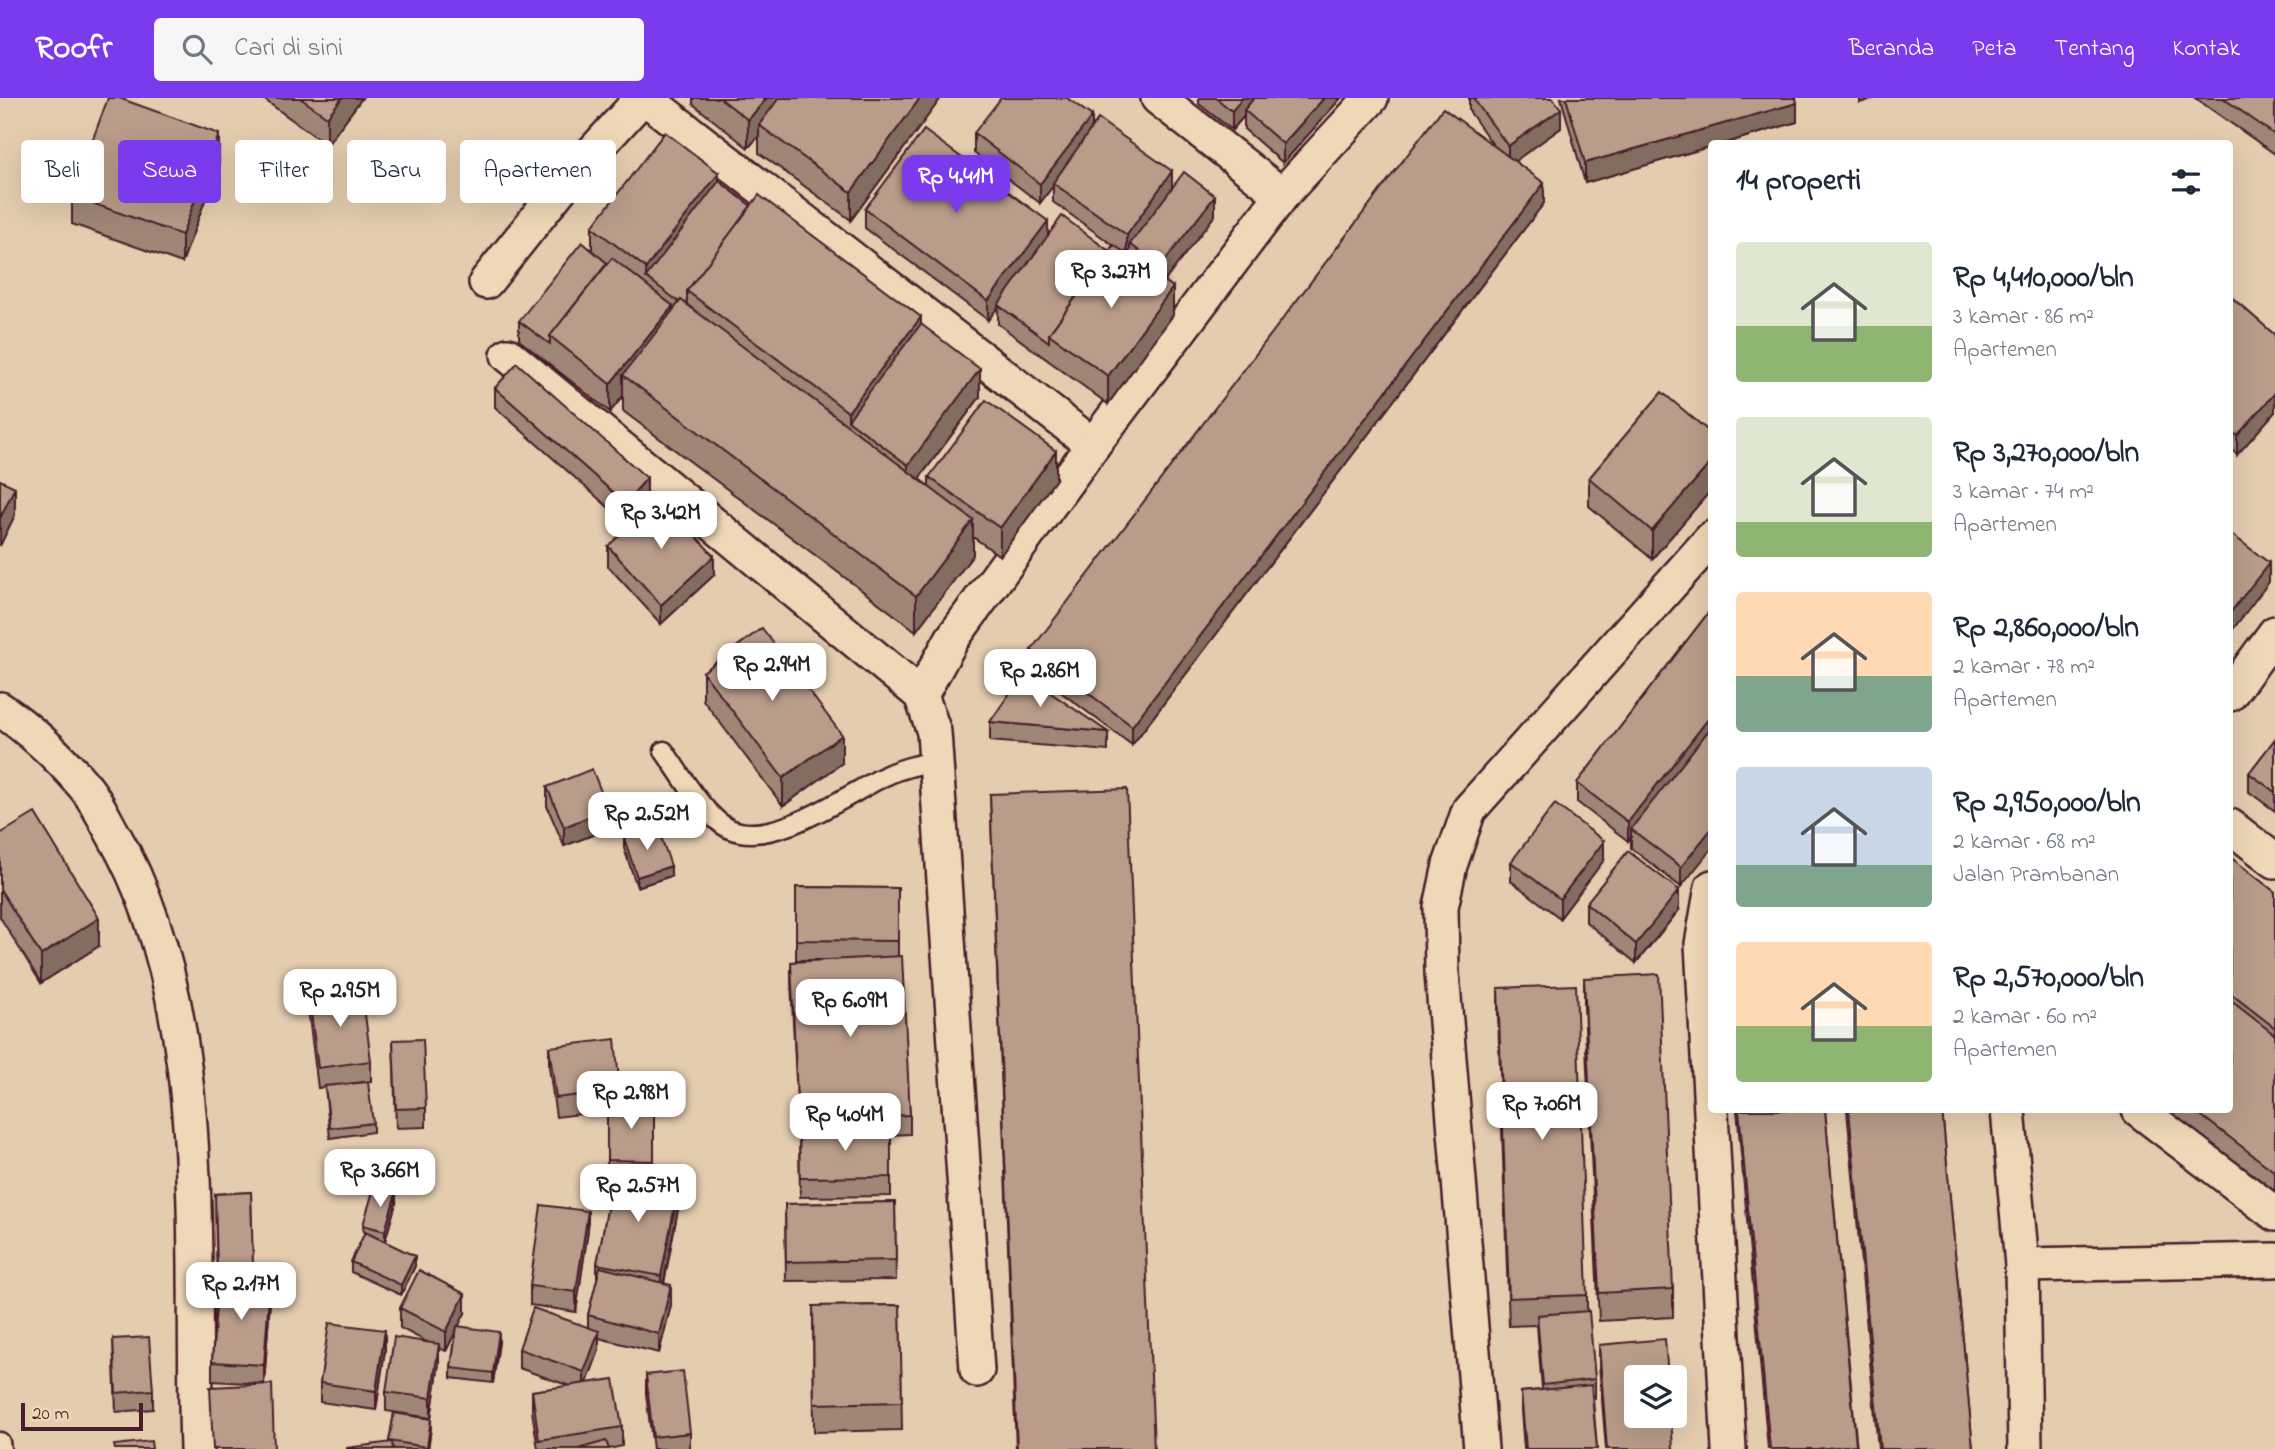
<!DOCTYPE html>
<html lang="id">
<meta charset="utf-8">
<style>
:root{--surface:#fff;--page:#f6f6f7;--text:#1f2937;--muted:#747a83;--accent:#7c3aed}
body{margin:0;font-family:"Indie Flower",sans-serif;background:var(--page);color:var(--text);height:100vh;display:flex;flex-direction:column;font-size:26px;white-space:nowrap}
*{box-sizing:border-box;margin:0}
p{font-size:23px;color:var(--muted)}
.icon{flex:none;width:38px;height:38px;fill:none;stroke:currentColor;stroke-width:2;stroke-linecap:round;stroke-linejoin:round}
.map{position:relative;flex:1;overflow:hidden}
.sheet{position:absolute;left:1708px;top:42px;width:525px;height:973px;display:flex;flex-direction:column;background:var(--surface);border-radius:7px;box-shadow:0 7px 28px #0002}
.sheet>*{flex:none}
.banner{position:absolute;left:21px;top:42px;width:665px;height:63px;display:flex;gap:14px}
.buttons{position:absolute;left:1624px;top:1267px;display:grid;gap:14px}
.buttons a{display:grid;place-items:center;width:63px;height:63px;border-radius:7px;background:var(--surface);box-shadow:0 7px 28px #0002;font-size:35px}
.scale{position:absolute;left:21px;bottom:18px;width:122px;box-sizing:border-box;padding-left:7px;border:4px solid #4a1f2b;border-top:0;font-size:19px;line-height:24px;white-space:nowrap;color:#4a1f2b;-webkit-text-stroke:5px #eed8b7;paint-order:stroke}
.price{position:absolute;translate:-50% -60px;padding:0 16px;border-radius:14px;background:#fff;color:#222;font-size:23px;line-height:46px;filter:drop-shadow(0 2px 4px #0008)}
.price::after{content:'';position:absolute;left:50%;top:42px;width:21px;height:16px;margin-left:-10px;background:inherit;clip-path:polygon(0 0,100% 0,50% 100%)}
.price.active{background:var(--accent);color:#fff}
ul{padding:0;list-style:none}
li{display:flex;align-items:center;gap:21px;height:175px;padding:0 28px}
li span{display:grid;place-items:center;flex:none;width:196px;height:140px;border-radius:7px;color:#555}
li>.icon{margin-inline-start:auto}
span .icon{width:84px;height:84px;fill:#fffc;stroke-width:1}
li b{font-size:30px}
h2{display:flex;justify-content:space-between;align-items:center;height:84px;padding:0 28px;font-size:30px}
.tag{padding:0 24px;border-radius:7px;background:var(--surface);box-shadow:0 7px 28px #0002;font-size:24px;line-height:63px}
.tag.active{background:var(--accent);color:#fff}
header{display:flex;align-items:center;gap:42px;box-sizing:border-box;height:98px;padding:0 35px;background:var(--accent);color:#fff}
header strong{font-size:33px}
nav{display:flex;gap:38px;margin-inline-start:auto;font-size:24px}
.search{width:490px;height:63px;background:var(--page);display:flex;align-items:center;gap:18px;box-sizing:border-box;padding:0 24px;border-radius:7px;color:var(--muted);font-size:26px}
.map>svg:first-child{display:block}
</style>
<header>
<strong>Roofr</strong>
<div class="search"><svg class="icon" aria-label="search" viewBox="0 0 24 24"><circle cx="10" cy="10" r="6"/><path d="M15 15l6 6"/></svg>Cari di sini</div>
<nav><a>Beranda</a><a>Peta</a><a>Tentang</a><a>Kontak</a></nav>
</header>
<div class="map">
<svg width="2275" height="1351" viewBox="0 0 2275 1351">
<rect width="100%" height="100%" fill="#e4cdaf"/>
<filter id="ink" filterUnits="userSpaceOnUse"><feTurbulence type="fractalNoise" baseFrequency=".0143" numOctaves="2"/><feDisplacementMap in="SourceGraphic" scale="14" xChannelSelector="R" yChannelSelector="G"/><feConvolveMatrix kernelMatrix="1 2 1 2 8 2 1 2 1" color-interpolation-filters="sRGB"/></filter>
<g filter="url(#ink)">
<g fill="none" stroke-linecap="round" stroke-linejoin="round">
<defs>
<g id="lane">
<path d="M664 653C680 675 705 720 730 731 774 750 846 697 885 678 900 670 919 667 936 662"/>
<path d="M0 1344 1 1351"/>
</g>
<g id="street">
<path d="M645 0 1093 347"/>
<path d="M1158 0 1282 97"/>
<path d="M486 184 564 86 642 0"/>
<path d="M508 257 921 597"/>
<path d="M2230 596 2275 535"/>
<path d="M0 611C32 633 60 659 85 689 96 702 104 720 112 734 215 910 190 1154 197 1351"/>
<path d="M2230 728 2275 763"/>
<path d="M1712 789 1702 846 1729 1351"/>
<path d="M2008 1012 2022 1167 2025 1351"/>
<path d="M2139 1012 2275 1116"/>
<path d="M2022 1167 2275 1162"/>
<path d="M977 1272 934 634 921 597 952 541 1093 347 1282 97 1371 0"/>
<path d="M1481 1351 1442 875 1441 809 1450 767 1469 712 1712 440"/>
</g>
</defs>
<!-- lane casing -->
<use href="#lane" stroke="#4a1f2b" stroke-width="23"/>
<!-- street casing -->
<use href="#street" stroke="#4a1f2b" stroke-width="38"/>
<!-- lane -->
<use href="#lane" stroke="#eed8b7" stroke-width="18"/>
<!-- street -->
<use href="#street" stroke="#eed8b7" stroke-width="33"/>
</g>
<!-- wall -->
<g fill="#9f8677" stroke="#4a1f2b" stroke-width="2">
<path d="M262 0H362L327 47Z"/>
<path d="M693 0H941L851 122 759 55V38L748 50 693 6Z"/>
<path d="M1199 0H1341L1283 65 1244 31V18L1232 32 1199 6Z"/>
<path d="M1469 0H1553L1561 30 1514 63 1544 105 1132 647 1031 572V552L1493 47 1469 13Z"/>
<path d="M1561 0H1796L1797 24 1722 46H1712V48L1585 85Z"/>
<path d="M2195 0H2275V56Z"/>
<path d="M1092 30 1172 90 1215 117 1164 183 1173 217 1108 306 998 226V209L988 222 865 130V111L1048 138 1109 153 1113 147 1053 104V88L1040 105 974 55V35Z"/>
<path d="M219 64 182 165 72 126V98Z"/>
<path d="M719 83 751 108 921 226 980 299 919 381 929 388V379L1056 381 1000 458 973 439V457L916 533 623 313V298L610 314 519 242V223L592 153V129Z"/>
<path d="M2230 198 2275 237 2237 357 2230 350Z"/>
<path d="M495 290 647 399 625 424 495 309Z"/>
<path d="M1712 336V391L1652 461 1589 408V380Z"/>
<path d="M608 448 714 477 661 526 608 468Z"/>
<path d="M1712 510 1681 789 1631 750V740L1628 743 1577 704V685Z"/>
<path d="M703 574 842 665 783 708 703 602Z"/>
<path d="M990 624 1108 634V653L990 643Z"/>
<path d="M2275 641V713L2249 694V675Z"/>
<path d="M547 689 608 731 564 748 547 708Z"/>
<path d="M990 696 1154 1351H1016Z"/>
<path d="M0 736 99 848 41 885 0 819Z"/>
<path d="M624 740 671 778 637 789 624 750Z"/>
<path d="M2230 759 2275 794V1093L2168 1012H2230Z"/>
<path d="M1604 762 1560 820 1511 783V764Z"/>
<path d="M796 789 898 790V858L910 1017V1036L891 1037V1098L800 1099 799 1042 791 883V864L825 862H796Z"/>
<path d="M1586 805 1679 812 1636 865 1586 824Z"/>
<path d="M1584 880 1673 1191V1219L1599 1223 1584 908Z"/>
<path d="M1498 890 1587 1197V1213L1595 1281V1301H1593L1597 1351H1524L1521 1313V1294L1542 1292 1537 1227 1509 1228 1498 918Z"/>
<path d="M309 899 371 963V983L347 986 373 1025V1034L330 1040 325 989 318 990 309 919Z"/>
<path d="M393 942 426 1010V1029L396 1030Z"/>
<path d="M549 949 620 992V1004H654V1082L679 1106 664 1186 671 1207 659 1255 599 1240V1252L587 1285 622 1329V1348L609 1351H538L532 1313V1293L570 1288 519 1270V1251L588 1229V1217L597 1183V1166L613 1082H607V1013L556 1019 549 969Z"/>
<path d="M1737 1012H1825L1857 1351H1768Z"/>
<path d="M1847 1012H1942L1973 1351H1878Z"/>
<path d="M251 1094 253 1183 270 1203 264 1286 212 1283V1264L217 1189 215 1096Z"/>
<path d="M895 1104 896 1182 786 1183 785 1106Z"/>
<path d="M396 1105 385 1143 380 1141 415 1168 401 1197 351 1174V1164L364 1137 363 1127Z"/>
<path d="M588 1132 576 1214 530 1207V1188Z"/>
<path d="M900 1207 902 1332 814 1334 813 1208Z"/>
<path d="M400 1210 465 1215 458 1228 499 1244 493 1285 451 1280V1270L456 1233 446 1253 439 1250V1265L431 1320 386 1313V1294L429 1245 400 1230Z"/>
<path d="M113 1241 153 1292V1311L116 1314Z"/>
<path d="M1599 1247 1673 1351H1606L1599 1266Z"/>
<path d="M385 1252 376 1312 320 1304V1285Z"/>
<path d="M646 1277 690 1335V1351H653L646 1296Z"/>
<path d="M394 1315 431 1330 428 1351H347L389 1345Z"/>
</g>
<!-- shaded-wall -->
<g fill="#826d61" stroke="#4a1f2b" stroke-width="2">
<path d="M342 0H362L327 47V19Z"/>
<path d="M767 0H790L759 27V38L748 50V22Z"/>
<path d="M920 0H941L851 122V94Z"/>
<path d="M1242 0H1258L1244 12V18L1232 32V13Z"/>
<path d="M1324 0H1341L1283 65V46Z"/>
<path d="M1860 0H1876L1860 5Z"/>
<path d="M1797 5V24L1722 46H1712V48L1585 85V65Z"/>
<path d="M1561 11V30L1508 68V48Z"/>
<path d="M1092 18V38L1053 85V88L1040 105V86Z"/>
<path d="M219 36V64L182 165V137Z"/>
<path d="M1172 73V93L1130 146V152L1127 157V137Z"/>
<path d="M719 75V103L646 179V170Z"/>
<path d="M1544 85V105L1132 647V628Z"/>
<path d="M1215 98V117L1160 189V169Z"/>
<path d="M1048 123V142L998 207V209L988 222V203Z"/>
<path d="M1173 189V217L1108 306V278Z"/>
<path d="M673 208V236L623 277V298L610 314V286Z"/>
<path d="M921 219V254L848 322V314Z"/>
<path d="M980 271V299L908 395V367Z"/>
<path d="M2275 295V314L2237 357V338Z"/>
<path d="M1056 353V381L1000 458V430Z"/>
<path d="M1712 363V391L1652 461V433Z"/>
<path d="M647 380V399L625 424V405Z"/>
<path d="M15 389V417L0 448V420Z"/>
<path d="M973 422V457L916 533V498Z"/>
<path d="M714 458V477L661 526V507Z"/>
<path d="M2269 465V484L2230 535V515Z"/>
<path d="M1712 616V636L1631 731V740L1628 743V724Z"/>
<path d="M842 637V665L783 708V680Z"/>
<path d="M608 711V731L564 748V729Z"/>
<path d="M1712 730V750L1681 789V769Z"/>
<path d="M1604 743V762L1560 820V801Z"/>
<path d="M671 768V778L637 789V779Z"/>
<path d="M1679 792V812L1636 865V846Z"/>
<path d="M99 820V848L41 885V857Z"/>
<path d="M679 1087V1106L661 1197V1178Z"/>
<path d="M396 1095V1105L385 1143V1133Z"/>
<path d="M588 1113V1132L576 1214V1194Z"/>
<path d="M415 1158V1168L401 1197V1187Z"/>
<path d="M270 1184V1203L264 1286V1267Z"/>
<path d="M671 1187V1207L659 1255V1236Z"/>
<path d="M465 1196V1215L446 1253V1234Z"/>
<path d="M385 1232V1252L376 1312V1293Z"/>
<path d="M599 1233V1252L584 1293V1274Z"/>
<path d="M499 1234V1244L493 1285V1275Z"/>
<path d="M439 1246V1265L431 1320V1300Z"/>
<path d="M431 1321V1330L428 1351H427Z"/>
</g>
<!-- building -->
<g fill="#b99c8a" stroke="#4a1f2b" stroke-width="2">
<path d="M108 0H119L219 36 182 137 72 98Z"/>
<path d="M300 0H342L327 19Z"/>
<path d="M720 0H767L748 22Z"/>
<path d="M779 0H920L851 94 759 27Z"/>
<path d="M1001 0H1067L1092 18 1040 86 974 35Z"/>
<path d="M1216 0H1242L1232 13Z"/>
<path d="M1254 0H1324L1283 46 1244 12Z"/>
<path d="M1473 0H1553L1561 11 1508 48Z"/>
<path d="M1566 0H1796L1797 5 1585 65Z"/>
<path d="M2223 0H2275V37Z"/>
<path d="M1443 10 1544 85 1132 628 1031 552Z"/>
<path d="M1098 21 1172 73 1127 137 1053 85Z"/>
<path d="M924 32 1048 123 988 203 865 111Z"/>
<path d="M665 34 719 75 646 170 592 129Z"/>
<path d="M1184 74 1215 98 1160 169 1130 146Z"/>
<path d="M719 83 751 108 687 193V206L681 202 679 204 646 179Z"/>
<path d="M759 97 921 219 848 314 687 193Z"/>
<path d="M1062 118 1109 153 1049 236V244L998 207Z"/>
<path d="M582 144 607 165 550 238V246L519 223Z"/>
<path d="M1114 147 1173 189 1108 278 1049 236Z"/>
<path d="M612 160 673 208 610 286 550 238Z"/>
<path d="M2230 198 2275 237V295L2237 338 2230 331Z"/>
<path d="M681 202 973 422 916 498 623 277Z"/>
<path d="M921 226 980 271 908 367 848 322Z"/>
<path d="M517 265 647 380 625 405 495 290Z"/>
<path d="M1662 294 1712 336V363L1652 433 1589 380Z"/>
<path d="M986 302 1056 353 1000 430 929 379Z"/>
<path d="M0 382 15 389 0 420Z"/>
<path d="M661 400 714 458 661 507 608 448Z"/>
<path d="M2230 435 2269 465 2230 515Z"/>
<path d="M1712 510V616L1628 724 1577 685Z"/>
<path d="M762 530 842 637 783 680 703 574Z"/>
<path d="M1023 576 1108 634 990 624Z"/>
<path d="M1712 628V730L1681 769 1631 731Z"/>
<path d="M2275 641V694L2249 675Z"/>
<path d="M592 671 608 711 564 729 547 689Z"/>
<path d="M1127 691 1154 1351H1017L990 696Z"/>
<path d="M1555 706 1604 743 1560 801 1511 764Z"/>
<path d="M35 715 99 820 41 857 0 791V736Z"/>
<path d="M658 730 671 768 637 779 624 740Z"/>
<path d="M1628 753 1679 792 1636 846 1586 805Z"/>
<path d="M2230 759 2275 794V930L2230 895Z"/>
<path d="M796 789 898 790V843L796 842Z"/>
<path d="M902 858 910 1017 798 1023 791 864Z"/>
<path d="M1659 876 1673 1191 1599 1195 1584 880Z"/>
<path d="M1576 887 1587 1197 1509 1200 1498 890Z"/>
<path d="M362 893 371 963 318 970 309 899Z"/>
<path d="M2230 902 2275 937V1074L2194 1012H2230Z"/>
<path d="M423 941 426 1010 396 1011 393 942Z"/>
<path d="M615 941 620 992 556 1000 549 949Z"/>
<path d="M368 984 373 1025 330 1030 325 988Z"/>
<path d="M607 1004H654V1063L607 1062Z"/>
<path d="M1739 1012H1825L1856 1347 1818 1351H1770Z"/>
<path d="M1849 1012H1942L1973 1351H1880Z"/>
<path d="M891 1030V1079L800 1080 799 1031Z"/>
<path d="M614 1074 679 1087 661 1178 597 1166Z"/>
<path d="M374 1090 396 1095 385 1133 363 1127Z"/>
<path d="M251 1094 253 1169 217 1170 215 1096Z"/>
<path d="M895 1104 896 1162 786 1164 785 1106Z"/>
<path d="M541 1107 588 1113 576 1194 530 1188Z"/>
<path d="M365 1134 415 1158 401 1187 351 1164Z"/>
<path d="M600 1169 671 1187 659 1236 588 1217Z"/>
<path d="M419 1172 465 1196 446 1234 400 1210Z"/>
<path d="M218 1180 270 1184 264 1267 212 1264Z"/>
<path d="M900 1207 902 1304 814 1306 813 1208Z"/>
<path d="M533 1210 599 1233 584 1274 519 1251Z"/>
<path d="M1589 1213 1595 1281 1543 1287 1537 1217Z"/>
<path d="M329 1225 385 1232 376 1293 320 1285Z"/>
<path d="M457 1228 499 1234 493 1275 451 1270Z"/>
<path d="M149 1239 153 1292 116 1295 113 1241Z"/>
<path d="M394 1239 439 1246 431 1300 386 1294Z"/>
<path d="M1665 1241 1668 1279H1636V1318H1671L1673 1351H1607L1599 1247Z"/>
<path d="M683 1273 690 1335 653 1339 646 1277Z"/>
<path d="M614 1281 622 1329 539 1342 532 1293Z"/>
<path d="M272 1286 274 1351H213L210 1289Z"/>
<path d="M1591 1287 1597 1351H1526L1521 1294Z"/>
<path d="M394 1315 431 1321 427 1349 389 1343Z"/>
<path d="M151 1343 152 1351H115L114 1347Z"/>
<path d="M606 1343 609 1351H578Z"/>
<path d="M392 1344 393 1351H347V1350Z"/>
<path d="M1857 1347V1351H1818Z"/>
</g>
</g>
</svg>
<div class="buttons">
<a><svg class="icon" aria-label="layers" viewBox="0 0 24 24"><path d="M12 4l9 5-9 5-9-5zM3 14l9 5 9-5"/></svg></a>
</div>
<div class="scale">20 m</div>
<b class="price active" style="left:956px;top:117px">Rp 4.41M</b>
<b class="price" style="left:1111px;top:212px">Rp 3.27M</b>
<b class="price" style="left:661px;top:453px">Rp 3.42M</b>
<b class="price" style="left:772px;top:605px">Rp 2.94M</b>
<b class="price" style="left:1040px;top:611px">Rp 2.86M</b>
<b class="price" style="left:647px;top:754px">Rp 2.52M</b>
<b class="price" style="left:340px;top:931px">Rp 2.95M</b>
<b class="price" style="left:850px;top:941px">Rp 6.09M</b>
<b class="price" style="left:631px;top:1033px">Rp 2.98M</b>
<b class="price" style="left:1542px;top:1044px">Rp 7.06M</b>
<b class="price" style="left:845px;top:1055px">Rp 4.04M</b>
<b class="price" style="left:380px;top:1111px">Rp 3.66M</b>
<b class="price" style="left:638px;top:1126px">Rp 2.57M</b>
<b class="price" style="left:241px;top:1224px">Rp 2.17M</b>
<div class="banner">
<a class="tag">Beli</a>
<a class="tag active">Sewa</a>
<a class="tag">Filter</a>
<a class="tag">Baru</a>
<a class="tag">Apartemen</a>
</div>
<section class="sheet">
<h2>14 properti<svg class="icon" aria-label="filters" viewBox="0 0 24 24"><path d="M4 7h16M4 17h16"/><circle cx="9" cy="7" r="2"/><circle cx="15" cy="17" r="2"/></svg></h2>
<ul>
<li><span style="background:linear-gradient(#dfe7d0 60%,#8fb573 0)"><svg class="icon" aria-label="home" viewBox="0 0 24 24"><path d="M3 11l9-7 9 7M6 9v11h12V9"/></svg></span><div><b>Rp 4,410,000/bln</b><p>3 kamar · 86 m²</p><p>Apartemen</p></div></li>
<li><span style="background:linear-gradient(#dfe7d0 75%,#8fb573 0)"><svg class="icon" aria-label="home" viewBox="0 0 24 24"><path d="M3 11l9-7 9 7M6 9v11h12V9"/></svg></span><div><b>Rp 3,270,000/bln</b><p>3 kamar · 74 m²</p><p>Apartemen</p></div></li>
<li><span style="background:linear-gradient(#ffd9b3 60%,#7fa58c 0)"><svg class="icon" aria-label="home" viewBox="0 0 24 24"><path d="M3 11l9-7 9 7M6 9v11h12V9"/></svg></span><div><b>Rp 2,860,000/bln</b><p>2 kamar · 78 m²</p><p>Apartemen</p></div></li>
<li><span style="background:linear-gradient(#c9d6e8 70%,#7fa58c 0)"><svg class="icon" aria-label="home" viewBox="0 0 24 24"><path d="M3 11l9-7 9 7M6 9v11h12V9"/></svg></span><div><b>Rp 2,950,000/bln</b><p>2 kamar · 68 m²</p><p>Jalan Prambanan</p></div></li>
<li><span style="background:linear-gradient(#ffd9b3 60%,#8fb573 0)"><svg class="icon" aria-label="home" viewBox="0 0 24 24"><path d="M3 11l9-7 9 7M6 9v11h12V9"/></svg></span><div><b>Rp 2,570,000/bln</b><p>2 kamar · 60 m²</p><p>Apartemen</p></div></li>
</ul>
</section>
</div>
